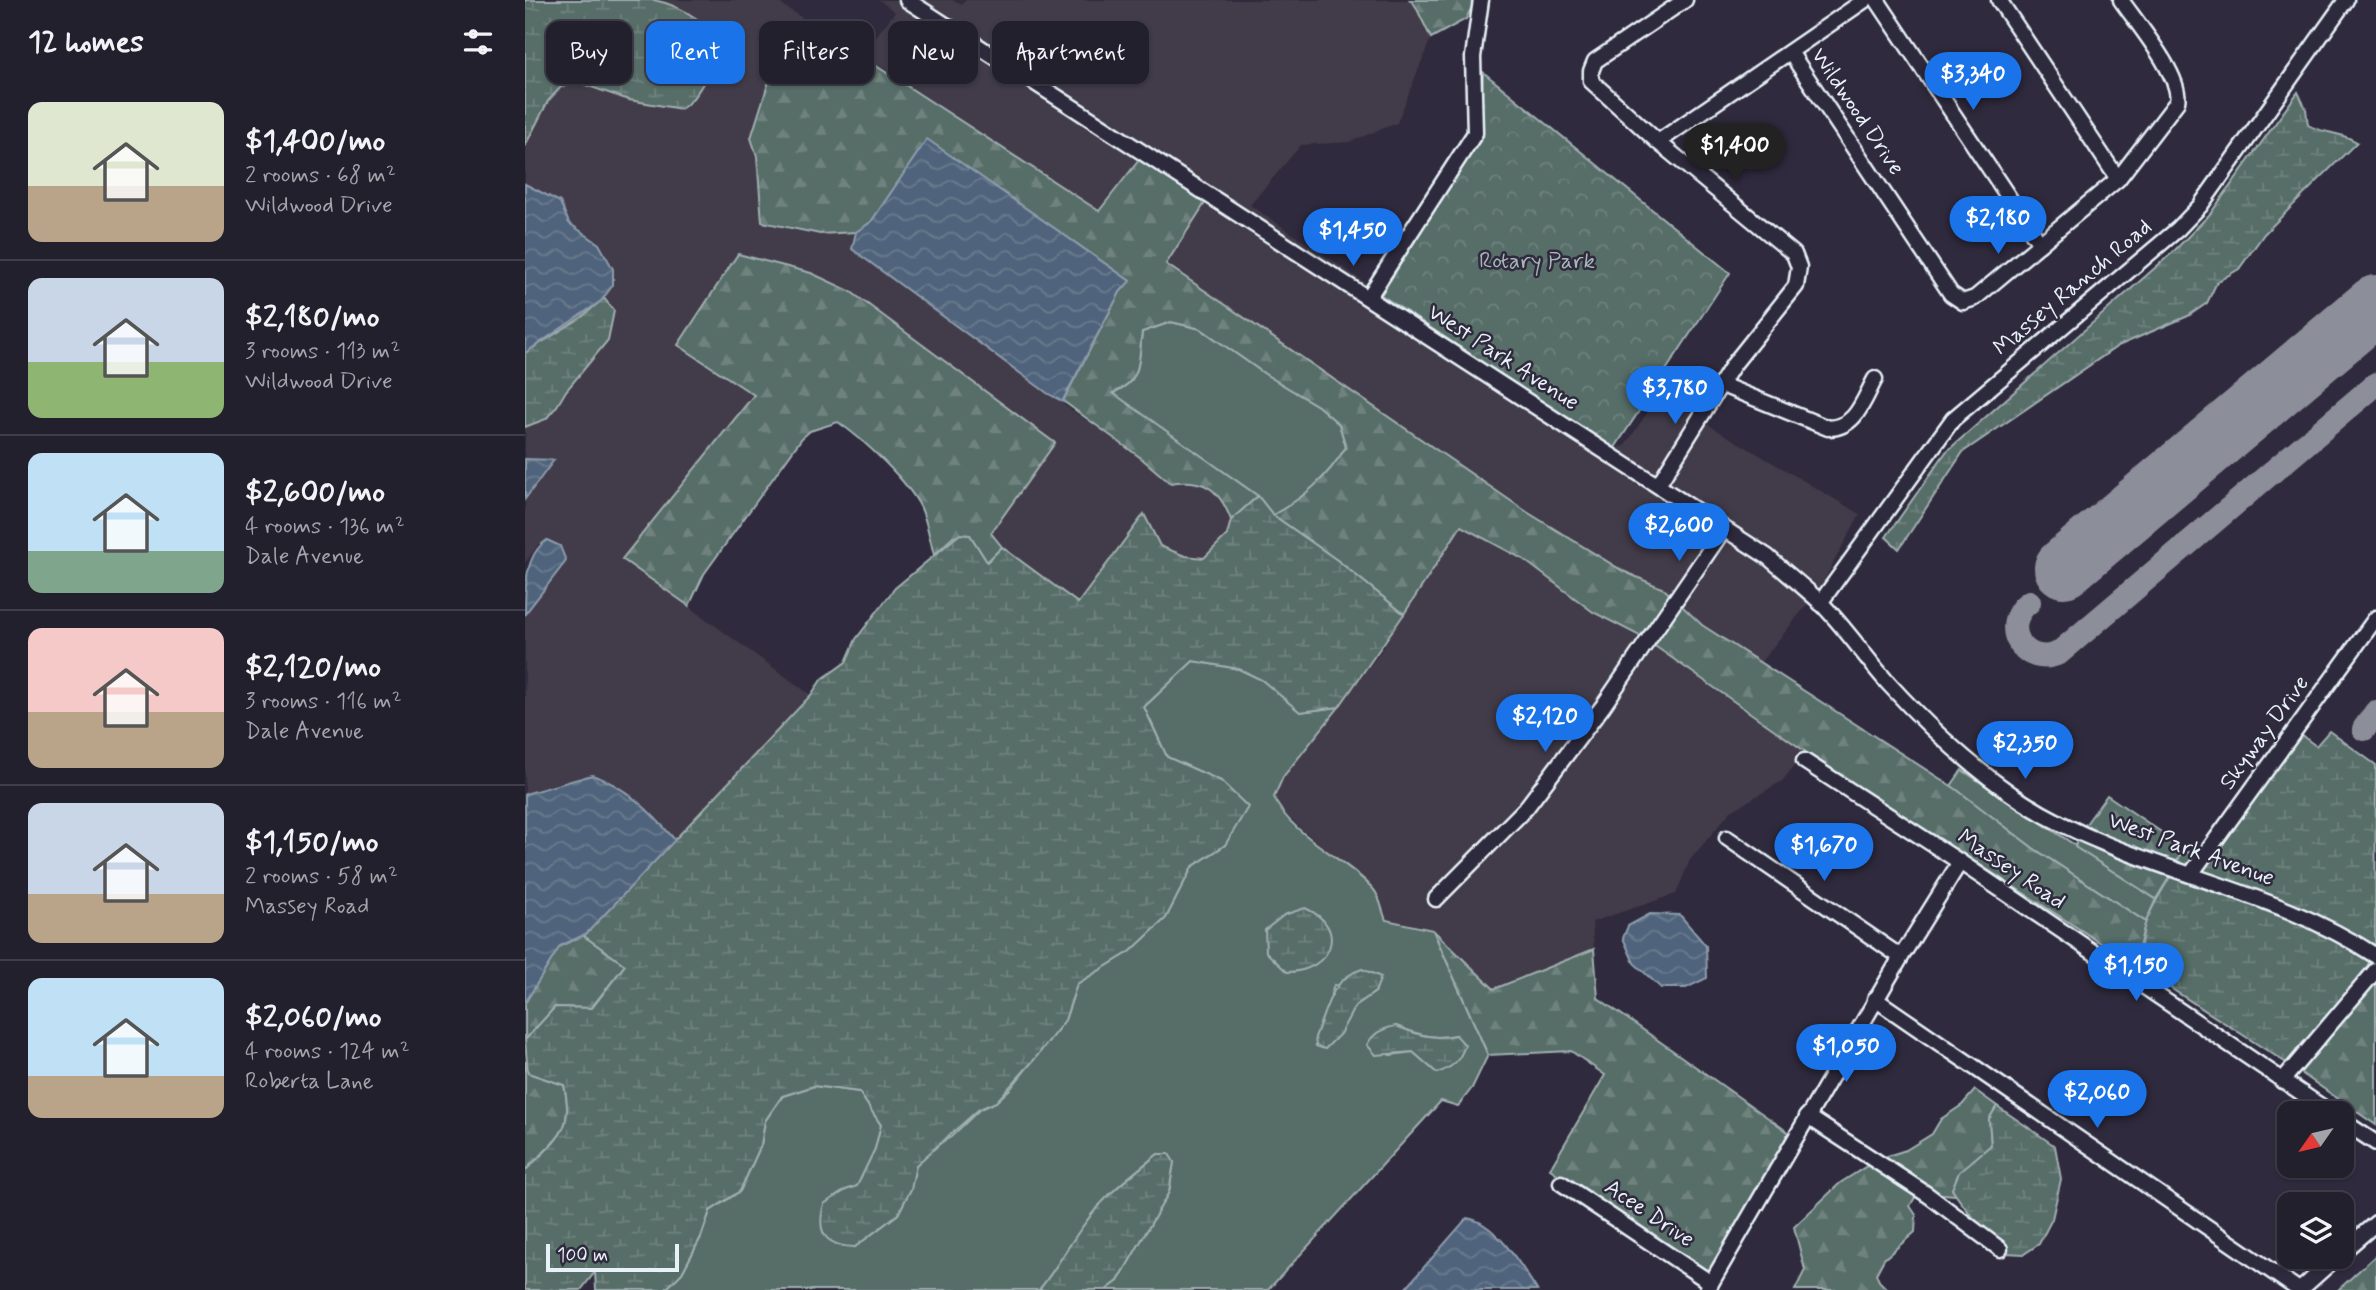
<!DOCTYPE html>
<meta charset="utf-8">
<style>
:root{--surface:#23202e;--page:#2f2d3a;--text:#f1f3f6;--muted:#a3a3aa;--line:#403e4a;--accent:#1a73e8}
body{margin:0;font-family:Mynerve,sans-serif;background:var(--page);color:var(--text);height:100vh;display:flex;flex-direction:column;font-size:26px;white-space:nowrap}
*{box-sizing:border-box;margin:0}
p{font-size:23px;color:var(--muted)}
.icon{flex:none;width:38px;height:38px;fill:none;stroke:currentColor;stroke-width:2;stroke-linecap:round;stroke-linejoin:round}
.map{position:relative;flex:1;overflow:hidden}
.sheet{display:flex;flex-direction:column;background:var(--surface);width:525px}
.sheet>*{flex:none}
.hud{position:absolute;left:21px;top:21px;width:665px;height:63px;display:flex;gap:14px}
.needle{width:46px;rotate:236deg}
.tools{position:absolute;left:1752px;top:1101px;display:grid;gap:14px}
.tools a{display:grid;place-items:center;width:77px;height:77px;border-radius:14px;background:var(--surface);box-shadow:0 2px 5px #0004,0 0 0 2px var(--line);font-size:35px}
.scale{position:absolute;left:21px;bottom:18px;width:133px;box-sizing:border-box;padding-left:7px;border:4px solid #e8f1f8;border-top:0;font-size:19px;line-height:24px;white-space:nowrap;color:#e8f1f8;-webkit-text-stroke:5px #2f2a3d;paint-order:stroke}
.price{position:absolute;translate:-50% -60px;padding:0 16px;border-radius:24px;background:var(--accent);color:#fff;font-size:23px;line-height:46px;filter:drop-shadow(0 2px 4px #0008)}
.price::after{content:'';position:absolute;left:50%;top:42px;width:21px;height:16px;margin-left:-10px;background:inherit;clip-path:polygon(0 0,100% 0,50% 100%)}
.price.current{background:#222;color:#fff}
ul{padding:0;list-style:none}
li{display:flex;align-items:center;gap:21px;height:175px;padding:0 28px}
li+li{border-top:2px solid var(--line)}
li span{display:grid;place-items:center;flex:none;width:196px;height:140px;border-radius:14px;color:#555}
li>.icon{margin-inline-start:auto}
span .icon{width:84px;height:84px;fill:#fffc;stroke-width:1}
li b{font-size:30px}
h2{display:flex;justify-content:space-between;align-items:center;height:84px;padding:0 28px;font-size:30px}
.tag{padding:0 24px;border-radius:14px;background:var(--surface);box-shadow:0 2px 5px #0004,0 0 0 2px var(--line);font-size:24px;line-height:63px}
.tag.current{background:var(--accent);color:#fff}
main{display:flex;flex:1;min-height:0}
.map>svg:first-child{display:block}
</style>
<main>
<section class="sheet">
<h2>12 homes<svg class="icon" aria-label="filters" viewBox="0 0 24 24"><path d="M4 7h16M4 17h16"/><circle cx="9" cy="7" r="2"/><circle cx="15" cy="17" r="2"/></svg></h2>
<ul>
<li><span style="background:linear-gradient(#dfe7d0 60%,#b9a48a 0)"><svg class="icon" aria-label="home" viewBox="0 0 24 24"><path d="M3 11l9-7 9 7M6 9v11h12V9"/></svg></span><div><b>$1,400/mo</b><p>2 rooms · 68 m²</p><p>Wildwood Drive</p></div></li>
<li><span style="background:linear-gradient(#c9d6e8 60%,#8fb573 0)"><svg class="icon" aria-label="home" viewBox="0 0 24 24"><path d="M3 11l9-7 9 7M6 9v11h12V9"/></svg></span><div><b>$2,180/mo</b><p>3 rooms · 113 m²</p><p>Wildwood Drive</p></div></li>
<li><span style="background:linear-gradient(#bfe0f5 70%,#7fa58c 0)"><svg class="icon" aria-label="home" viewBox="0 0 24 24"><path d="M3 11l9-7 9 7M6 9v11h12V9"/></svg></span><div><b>$2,600/mo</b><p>4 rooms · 136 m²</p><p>Dale Avenue</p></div></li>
<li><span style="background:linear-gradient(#f6c9c9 60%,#b9a48a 0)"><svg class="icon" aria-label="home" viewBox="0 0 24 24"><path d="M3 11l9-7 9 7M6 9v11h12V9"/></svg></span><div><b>$2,120/mo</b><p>3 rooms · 116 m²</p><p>Dale Avenue</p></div></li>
<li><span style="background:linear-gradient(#c9d6e8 65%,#b9a48a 0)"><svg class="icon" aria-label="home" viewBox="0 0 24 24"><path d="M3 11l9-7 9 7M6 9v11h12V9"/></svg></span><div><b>$1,150/mo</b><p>2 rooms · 58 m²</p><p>Massey Road</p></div></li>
<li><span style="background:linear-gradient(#bfe0f5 70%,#b9a48a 0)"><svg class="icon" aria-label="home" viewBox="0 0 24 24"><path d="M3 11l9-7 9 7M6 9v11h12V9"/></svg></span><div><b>$2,060/mo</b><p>4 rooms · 124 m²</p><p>Roberta Lane</p></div></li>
</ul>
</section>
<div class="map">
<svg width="1851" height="1290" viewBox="0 0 1851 1290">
<defs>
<pattern id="forest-firs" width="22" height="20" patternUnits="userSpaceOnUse" patternTransform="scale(1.75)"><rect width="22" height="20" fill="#576d68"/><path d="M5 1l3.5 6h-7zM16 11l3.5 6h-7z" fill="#6f827e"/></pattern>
<pattern id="wetland-marsh" width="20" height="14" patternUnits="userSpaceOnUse" patternTransform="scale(1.75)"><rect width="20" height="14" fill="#576d68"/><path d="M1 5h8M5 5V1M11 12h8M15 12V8" fill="none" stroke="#6f827e"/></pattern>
<pattern id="park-crowns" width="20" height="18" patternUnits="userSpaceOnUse" patternTransform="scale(1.75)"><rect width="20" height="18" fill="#576d68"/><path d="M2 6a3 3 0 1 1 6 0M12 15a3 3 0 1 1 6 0" fill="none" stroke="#6f827e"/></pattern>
<pattern id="water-waves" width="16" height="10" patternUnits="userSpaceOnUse" patternTransform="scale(1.75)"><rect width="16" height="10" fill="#50647b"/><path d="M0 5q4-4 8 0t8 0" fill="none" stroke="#697b8e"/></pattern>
</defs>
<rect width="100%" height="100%" fill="#2f2a3d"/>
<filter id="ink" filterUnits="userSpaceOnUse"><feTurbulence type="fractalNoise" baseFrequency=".0143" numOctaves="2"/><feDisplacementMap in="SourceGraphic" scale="14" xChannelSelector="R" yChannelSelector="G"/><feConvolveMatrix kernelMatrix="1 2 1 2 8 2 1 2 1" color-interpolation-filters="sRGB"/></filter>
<g filter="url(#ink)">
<!-- built -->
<g fill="#423b48">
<path d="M129 0H249L287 24 244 81 226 138 232 156 238 222 295 234 331 232 328 249 522 393 616 458 645 483 668 481 694 494 707 524 693 548 679 558 670 559 635 546 619 515 554 604 477 547 465 534 529 443 232 261 213 254 229 395 98 559 286 695 150 840 133 819 85 781 67 775 0 794V614L38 567 14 544 0 563V499L29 461 0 459V427L9 425 32 406 60 368 89 311 79 298 88 285V268L74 244 44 223 35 202 0 184V146L23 101 35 87 55 83 156 109 165 104 186 66 164 13Z"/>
<path d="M354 0H373L1239 561 1285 601 1235 663 1177 624 1139 589 1098 571 1001 512 641 264 679 202 574 212 337 54 370 12Z"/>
<path d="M392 0H427L437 4 441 0H884L890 5 906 38 872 123 824 142 776 145 725 205 854 292 852 298Z"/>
<path d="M1137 391 1187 427 1335 514 1292 593 1091 452 1096 446 1099 447Z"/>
<path d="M935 526 998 559 1068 612 1117 637 1281 752 1257 781 1205 812 1165 860 1151 894 1067 922 1069 949 969 989 908 930 861 920 849 890 773 826 752 806 748 797 758 777 854 654Z"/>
</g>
<!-- grass -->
<g fill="#576d68" stroke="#a0afb0" stroke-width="2" fill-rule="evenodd">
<path d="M646 322 676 329 740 374 793 406 814 424 821 447C802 478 780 497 748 515L733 496 587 393C618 382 613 361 617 332Z"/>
<path d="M668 661 714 669 737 680 775 712 814 707 758 777 749 797C763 834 825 861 849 890 855 897 857 911 861 920L908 930 963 1055 947 1088 933 1106 916 1101 743 1290H581L593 1281 644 1192 649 1162 633 1154C607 1174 579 1196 561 1222 544 1244 532 1268 514 1290H140L157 1273 176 1237 185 1211 215 1191 236 1145 240 1121 258 1096 289 1086 334 1092 356 1125 350 1149 332 1187 321 1190 330 1247 373 1214 386 1189 391 1165 409 1146 426 1137 455 1109 471 1102 486 1088 540 1020 552 984 606 951 641 918 667 867 700 845 696 781 642 757 619 707ZM809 985 850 992 830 1006 821 1019 802 1008ZM871 1026C894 1035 906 1040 931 1035L912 1073 888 1052 865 1055Z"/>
<path d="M1437 770 1631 899 1621 922 1508 848 1426 786Z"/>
</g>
<!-- forest -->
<g fill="url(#forest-firs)" stroke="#a0afb0" stroke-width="2">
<path d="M885 0H950L941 19 906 38 890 5Z"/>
<path d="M287 24 574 211 614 160 680 203 641 264 1002 512 1098 571 1139 589 1177 625 1431 789 1508 848 1621 922 1613 950 1619 971 1281 752 1117 637 1068 612 998 559 936 526 879 614 812 560 748 515C780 497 802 478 821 447L814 424 793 406 740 374 676 329 646 322 617 332C613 363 618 379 588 393L733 496 706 520C694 488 679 478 645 483L616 458 538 401 595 292 605 281 402 140 346 222 331 232 295 234 237 222 232 156 226 138 244 81Z"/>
<path d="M213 254 286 273 325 291 530 443 466 533 477 547 462 562 445 535 428 537 409 555C405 540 402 522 396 508 382 480 339 440 313 422L285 431 277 438 179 574 164 606 97 559 229 395 153 345Z"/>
<path d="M1582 795 1645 838 1657 852 1651 864 1558 828Z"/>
<path d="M1553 837 1647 873 1631 899 1550 847Z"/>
<path d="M908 930 969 989 1069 949 1073 998 1266 1134 1185 1276 1025 1169 1080 1075 1046 1051 963 1055Z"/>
<path d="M61 934 60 936 100 965 66 1008 30 1007 0 1040V1003L35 946Z"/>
<path d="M1846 959 1851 963V1125L1763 1064Z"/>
<path d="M0 1061 3 1073 39 1085C50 1133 31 1138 0 1171Z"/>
<path d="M1450 1090 1472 1106 1464 1119 1466 1145 1427 1189 1431 1195 1393 1192 1385 1206 1391 1215 1390 1232 1359 1259 1351 1274 1354 1281 1363 1290H1270L1280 1270 1269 1227 1315 1183 1353 1159 1381 1150 1407 1134 1416 1119 1437 1105Z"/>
<path d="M1851 1255V1290H1813Z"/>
</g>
<!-- wetland -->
<g fill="url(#wetland-marsh)" stroke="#a0afb0" stroke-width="2">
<path d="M0 0C30 0 61 0 91 0 103 0 118 0 129 0 153 5 198 26 189 55 184 74 173 98 156 109L104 100 55 83 36 87 23 101 0 146Z"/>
<path d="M1773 92 1781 109 1783 125C1799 134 1814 131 1832 142L1739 234 1714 269 1692 282 1682 303 1663 316 1593 346 1438 452 1374 549 1361 537 1421 452 1648 252 1685 214Z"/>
<path d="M79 298 89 311 83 340 41 391 32 406 21 419 0 427V353L57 317Z"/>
<path d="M733 496 748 515 812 560 879 614 814 707 775 712 737 680 714 669 668 661 619 707 642 757 696 781 723 807 700 845 667 867 641 918 606 951 552 984 540 1020 508 1061 471 1102 454 1109 391 1165 386 1189 373 1214 330 1247C300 1246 291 1233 299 1204L321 1190 332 1186 350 1149 356 1125 334 1092 289 1086 257 1096 240 1121 236 1145 215 1191 185 1211 176 1237 157 1273 140 1290H71L70 1272 56 1290H0V1171C31 1139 50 1133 39 1085L3 1073 0 1040 30 1007 67 1008 100 965 59 936 286 695 296 680 321 662 331 639 370 588 435 534 445 535 462 562 477 547 553 603 619 514 635 546 660 556 679 558 702 535 706 520Z"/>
<path d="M1804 731 1851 765 1850 950 1773 907 1651 864 1657 852 1687 853 1772 732 1791 746Z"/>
<path d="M1647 873 1769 916 1846 959 1829 991 1763 1064 1619 971C1608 930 1628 908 1647 873Z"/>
<path d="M780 908C826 928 805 972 762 972L741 952 740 930 759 915Z"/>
<path d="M837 969 856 977 850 992 830 1006 815 1034 800 1049 791 1046 790 1037C802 1009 805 979 837 969Z"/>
<path d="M871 1026C894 1035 906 1040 931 1035L940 1045C935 1061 927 1068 912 1073L888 1052 851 1055 842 1045C847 1034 859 1028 871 1026Z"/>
<path d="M1472 1106 1530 1146 1536 1179 1527 1219 1514 1244 1499 1254 1480 1253C1462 1231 1441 1213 1427 1189L1434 1172 1466 1145 1464 1119Z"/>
<path d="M633 1154H644L649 1162 644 1192 593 1281 581 1290H514C532 1268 544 1244 561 1222 579 1196 608 1174 633 1154Z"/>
</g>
<!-- park -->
<path fill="url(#park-crowns)" stroke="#a0afb0" stroke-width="2" d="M958 72 1205 273 1089 449 856 295 955 137Z"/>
<!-- water -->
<g fill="url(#water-waves)" stroke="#8d9cad" stroke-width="2">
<path d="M402 139 605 281 595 292 538 400 540 403 522 393 327 249 331 232 346 222Z"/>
<path d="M0 184 35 202 44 223 74 244 88 269V285L76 301 0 353Z"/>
<path d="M0 459 29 460 0 499Z"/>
<path d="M22 540 35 546 41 561 0 614C0 587 0 555 22 540Z"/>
<path d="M67 775C100 785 128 814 150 840L61 934 35 946 0 1003V794Z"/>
<path d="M1125 914 1155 915 1181 946 1182 978 1161 988H1136L1109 963 1098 938 1103 926Z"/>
<path d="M942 1218C971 1222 997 1267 1012 1290H879Z"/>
</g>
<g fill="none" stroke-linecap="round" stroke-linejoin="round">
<!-- taxiway -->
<g stroke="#8c8e9a" stroke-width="24">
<path d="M1504 602C1472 627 1501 669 1534 653L1851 384"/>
<path d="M1839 729 1851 712"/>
</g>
<!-- runway -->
<path stroke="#8c8e9a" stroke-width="60" d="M1539 568 1851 305"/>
<defs>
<g id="minor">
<path d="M382 0 1243 557C1260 572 1278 586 1295 602 1320 627 1340 657 1363 683 1403 727 1448 769 1498 802 1608 872 1742 884 1851 956"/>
<path d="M1352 0 1515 244"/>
<path d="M1474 0 1593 179"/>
<path d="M1265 52 1426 294 1438 302 1450 298 1593 179 1652 102C1658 78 1611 22 1596 0"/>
<path d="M1133 142 1340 0"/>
<path d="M843 298 950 133 948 57 956 0"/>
<path d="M1197 385 1303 428C1331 428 1338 401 1350 379"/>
<path d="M1133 485 1208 365 1271 286 1274 267 1269 254 1133 142 1066 81V71L1070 61 1160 0"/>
<path d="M1295 603 1428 419 1653 229 1675 206 1821 0"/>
<path d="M1279 761 1435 862 1806 1113"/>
<path d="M1202 838 1376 957"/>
<path d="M1666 874 1851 618"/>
<path d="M911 899 1001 808 1078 706 1199 529"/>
<path d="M1350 999 1774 1290"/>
<path d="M1757 1081 1851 970"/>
<path d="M1282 1116 1403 1195 1475 1249"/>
<path d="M1816 1120 1851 1143"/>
<path d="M1036 1183 1186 1283"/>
<path d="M1816 1253 1851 1223"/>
<path d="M1182 1290 1376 957 1435 862"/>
<path d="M1775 1290 1813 1256"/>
</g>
</defs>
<!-- minor casing -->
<use href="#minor" stroke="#e8f1f8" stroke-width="19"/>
<!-- minor -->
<use href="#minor" stroke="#2f2a3d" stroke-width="14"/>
</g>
</g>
<g text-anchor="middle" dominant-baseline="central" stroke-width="5" stroke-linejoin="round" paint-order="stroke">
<!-- street labels -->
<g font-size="23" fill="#e8f1f8" stroke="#2f2a3d">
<text transform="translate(1332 112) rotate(56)">Wildwood Drive</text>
<text transform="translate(1548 288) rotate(-40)">Massey Ranch Road</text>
<text transform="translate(978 358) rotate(33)">West Park Avenue</text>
<text transform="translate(1740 733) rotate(-54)">Skyway Drive</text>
<text transform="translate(1666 850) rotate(20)">West Park Avenue</text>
<text transform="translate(1486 870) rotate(34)">Massey Road</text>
<text transform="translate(1124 1214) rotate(34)">Acee Drive</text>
</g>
<!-- park labels -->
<g font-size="23" fill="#a7b6b7" stroke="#2f2a3d">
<text x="1012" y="262">Rotary Park</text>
</g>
</g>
</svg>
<div class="tools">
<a><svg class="needle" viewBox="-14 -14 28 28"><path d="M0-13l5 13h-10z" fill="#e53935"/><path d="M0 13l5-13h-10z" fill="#a3a3aa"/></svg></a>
<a><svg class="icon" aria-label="layers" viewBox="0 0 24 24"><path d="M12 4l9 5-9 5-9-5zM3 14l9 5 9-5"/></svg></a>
</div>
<div class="scale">100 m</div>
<b class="price" style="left:1448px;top:112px">$3,340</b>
<b class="price current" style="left:1210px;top:183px">$1,400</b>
<b class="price" style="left:1473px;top:256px">$2,180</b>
<b class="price" style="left:828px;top:268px">$1,450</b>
<b class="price" style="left:1150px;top:426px">$3,780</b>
<b class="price" style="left:1154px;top:563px">$2,600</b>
<b class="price" style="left:1020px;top:754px">$2,120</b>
<b class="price" style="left:1500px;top:781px">$2,350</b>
<b class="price" style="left:1299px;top:883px">$1,670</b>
<b class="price" style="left:1611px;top:1003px">$1,150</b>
<b class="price" style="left:1321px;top:1084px">$1,050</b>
<b class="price" style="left:1572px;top:1130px">$2,060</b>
<div class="hud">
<a class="tag">Buy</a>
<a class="tag current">Rent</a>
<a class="tag">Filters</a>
<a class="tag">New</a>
<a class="tag">Apartment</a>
</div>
</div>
</main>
